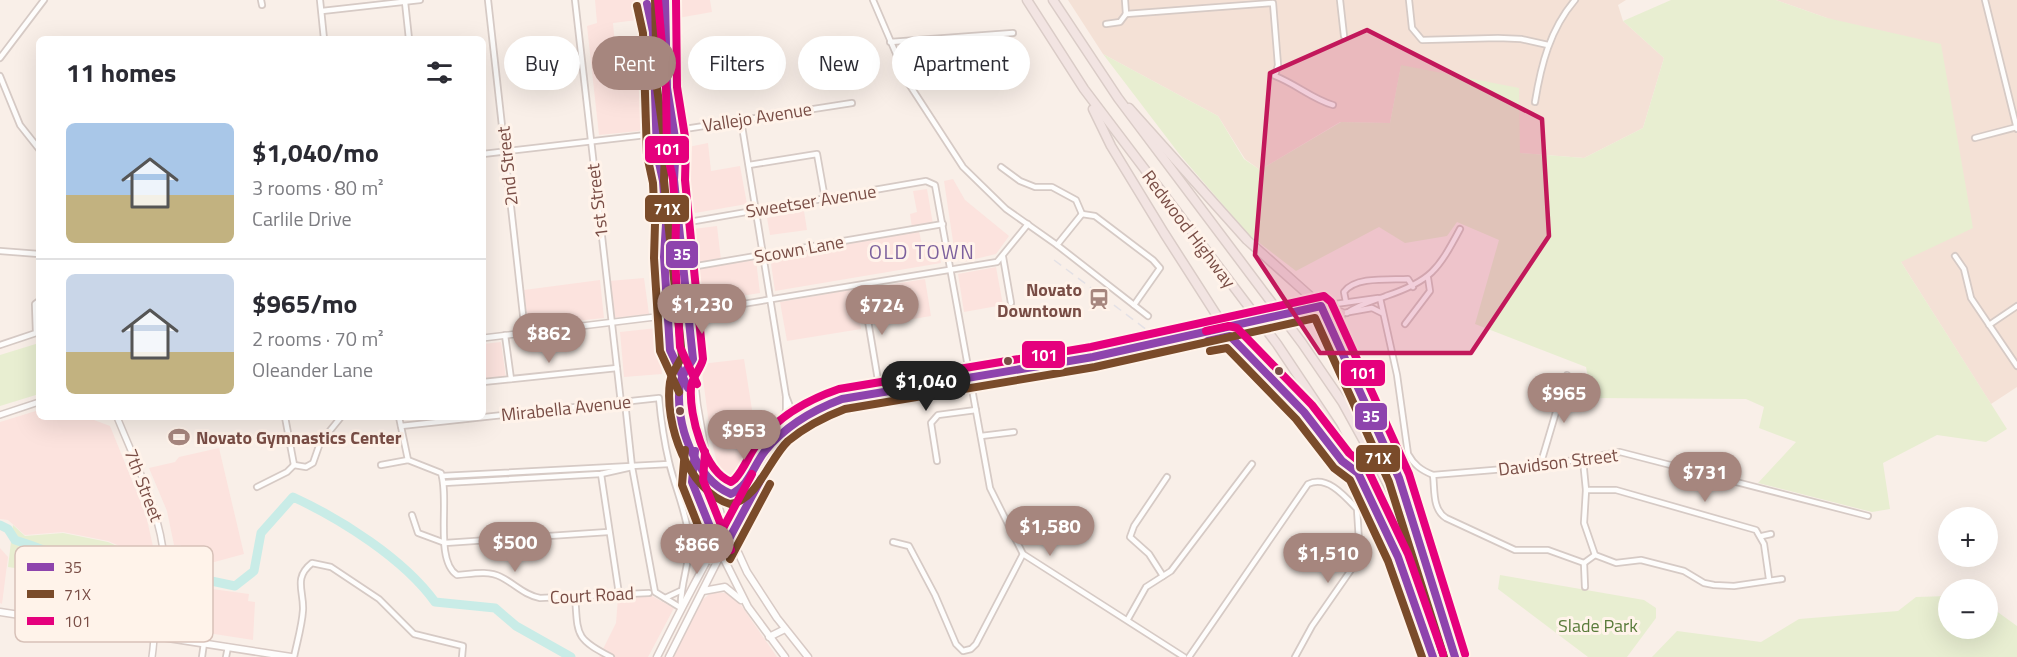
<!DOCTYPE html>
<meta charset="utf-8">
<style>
:root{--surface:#fff;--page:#f7f7f7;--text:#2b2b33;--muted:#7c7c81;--line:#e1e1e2;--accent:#a6867e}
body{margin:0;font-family:"Titillium Web",sans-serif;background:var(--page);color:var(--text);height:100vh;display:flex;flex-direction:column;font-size:22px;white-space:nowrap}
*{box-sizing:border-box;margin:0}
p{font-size:20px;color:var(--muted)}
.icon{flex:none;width:33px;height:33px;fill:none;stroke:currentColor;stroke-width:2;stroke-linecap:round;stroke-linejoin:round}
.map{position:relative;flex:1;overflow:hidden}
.details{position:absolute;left:36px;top:36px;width:450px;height:384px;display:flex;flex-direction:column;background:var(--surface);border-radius:9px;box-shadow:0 6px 24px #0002}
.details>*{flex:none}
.guide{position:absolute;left:504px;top:36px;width:570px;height:54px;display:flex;gap:12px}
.tools{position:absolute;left:1938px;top:507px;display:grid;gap:12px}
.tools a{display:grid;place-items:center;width:60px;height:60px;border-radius:50%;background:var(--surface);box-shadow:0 6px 24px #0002;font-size:30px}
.price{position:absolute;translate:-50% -51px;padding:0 14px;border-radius:21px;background:var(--accent);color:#fff;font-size:20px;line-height:39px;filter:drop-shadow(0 2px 3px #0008)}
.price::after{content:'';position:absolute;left:50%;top:36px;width:18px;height:14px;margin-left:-9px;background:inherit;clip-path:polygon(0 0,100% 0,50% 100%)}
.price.on{background:#222;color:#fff}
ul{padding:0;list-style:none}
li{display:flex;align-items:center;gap:18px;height:150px;padding:0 30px}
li+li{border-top:2px solid var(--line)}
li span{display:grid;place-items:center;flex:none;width:168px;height:120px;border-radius:9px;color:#555}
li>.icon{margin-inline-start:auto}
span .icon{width:72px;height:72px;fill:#fffc;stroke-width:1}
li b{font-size:26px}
h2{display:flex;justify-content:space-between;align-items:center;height:72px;padding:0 30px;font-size:26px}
.chip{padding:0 21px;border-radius:27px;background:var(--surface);box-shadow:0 6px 24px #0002;font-size:21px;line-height:54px}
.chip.on{background:var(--accent);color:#fff}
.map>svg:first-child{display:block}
</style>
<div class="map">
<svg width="2017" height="657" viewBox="0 0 2017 657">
<rect width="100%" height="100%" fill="#f9efe8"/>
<!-- residential -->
<g fill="#f4e1d6">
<path d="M1068 0H1626L1618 5 1623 21 1664 58 1643 128 1584 158 1520 153 1401 66 1390 123 1340 122 1260 170 1245 159 1218 116 1103 54Z"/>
<path d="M1776 0H2017V387L1991 404 1901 262 1827 18Z"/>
</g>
<!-- commercial -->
<g fill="#fce3de">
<path d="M595 0H635L637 20 613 23 616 57 638 56 644 125 639 131 599 135 587 26 597 23Z"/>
<path d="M677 0H710L712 12 678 18Z"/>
<path d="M708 143 711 171 740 166 747 204 695 213 692 208 687 167 688 147Z"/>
<path d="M953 179 965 200 1009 236 996 254 963 262 955 255 944 181Z"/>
<path d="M927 189 933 224 912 228 910 214 917 212 913 191Z"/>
<path d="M804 211 807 230 770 235 767 218Z"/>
<path d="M717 226 721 260 694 265 693 229Z"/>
<path d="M919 231 922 245 937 242 941 263 775 291 770 257Z"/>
<path d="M756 260 760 293 697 303 695 268Z"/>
<path d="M996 267 1003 305 964 312 958 274Z"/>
<path d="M644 278 649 314 613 318 609 281Z"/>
<path d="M925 279 931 316 895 322 893 311 873 314 869 288Z"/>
<path d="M600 280 604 318 528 326 524 290Z"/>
<path d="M855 289 861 329 787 341 780 302Z"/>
<path d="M657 328 662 374 624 377 620 332Z"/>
<path d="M501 342 506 378 483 380V344Z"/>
<path d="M744 359 753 416 776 414 779 426 756 453 738 481 728 489 723 486 711 439 701 364Z"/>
<path d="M39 410V417H86L110 426 146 515 154 551 126 549 108 541 63 532 25 535 8 520 0 519V422Z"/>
<path d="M219 448 244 554 207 564 181 556V545H174L167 511 149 468 175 462 179 457Z"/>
<path d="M0 548 8 557 2 604 0 603Z"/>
<path d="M190 586 249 594 248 601 255 602 253 640 169 627 167 622 171 589 189 592Z"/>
<path d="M712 592 726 593 741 605 777 657H673L702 600Z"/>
<path d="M652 596 674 608 648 657H599L616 623 618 598Z"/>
</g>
<!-- green -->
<g fill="#e8eed1">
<path d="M1671 0H1776L1827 18 1941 44 1973 228 1901 262 2007 429 1986 442 1937 435 1883 463 1890 509 1872 512 1758 483 1796 442 1759 428 1764 407 1746 399 1592 398 1586 367 1475 324 1499 240 1457 222 1447 236 1405 243 1379 227 1296 271 1249 235 1180 155 1103 54 1218 116 1244 159 1260 170 1341 122 1390 123 1401 65 1519 88 1520 153 1584 158 1643 128 1664 58 1623 21Z"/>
<path d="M39 343V394L0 406V355Z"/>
<path d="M13 525 25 536 63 533 108 542 126 550 154 552 148 588 8 567Z"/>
<path d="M1500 575 1644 600 1656 608V618L1627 657H1588L1498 589Z"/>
<path d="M1948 596V628H1988V605L2017 626V657H1652L1677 631 1761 642 1799 619 1898 611 1916 597Z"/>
</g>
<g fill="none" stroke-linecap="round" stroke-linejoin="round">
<!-- river -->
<path stroke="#c9ece7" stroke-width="9" d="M0 525 8 529 15 540 30 545 54 554 69 551 235 586 254 571 261 533 293 497C341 519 404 559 435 602L495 608 516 626 571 657"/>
<defs>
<g id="minor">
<path d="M261 0 262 5"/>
<path d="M320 0 324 39"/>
<path d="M488 0 525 333"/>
<path d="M575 0 621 403"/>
<path d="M873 0 909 84 963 167 1006 209 1057 245 1148 316"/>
<path d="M1125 0 1126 14"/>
<path d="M1340 0 1344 36"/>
<path d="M1409 0 1412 28 1422 40 1498 38 1521 39 1548 45"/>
<path d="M1985 0 2017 129"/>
<path d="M405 2 409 39"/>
<path d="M322 11 420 0"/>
<path d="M1126 14 1273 3 1278 65 1275 76C1296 84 1312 99 1333 105"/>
<path d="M1106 24 1120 22 1126 14"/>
<path d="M890 42 1013 33"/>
<path d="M0 58 44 0"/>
<path d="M0 76 20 125 39 149"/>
<path d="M1535 102C1541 65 1550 29 1575 0"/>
<path d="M741 120 786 396V412L796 422"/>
<path d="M1975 138 2017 127"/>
<path d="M483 154 646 135 852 103"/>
<path d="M749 165 817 154 825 199"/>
<path d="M1001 167 1020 181 1035 187H1052L1076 200 1082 214"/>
<path d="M1082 214 1095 216 1153 260 1160 268 1134 305"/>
<path d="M689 222 926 181 935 185 990 488 1023 554 1184 657"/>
<path d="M1057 245 1082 214"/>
<path d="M0 251 39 254"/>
<path d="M1955 256 1964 269 1971 298 2017 366"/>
<path d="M1003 257 1011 303"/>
<path d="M691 267 943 224"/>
<path d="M862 285 880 392"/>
<path d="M1380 298 1397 375 1408 454C1414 465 1421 470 1433 475L1540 466 1620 452 1868 516"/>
<path d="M1346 302 1344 292C1355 276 1391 280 1408 279L1413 287"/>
<path d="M1321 306 1378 298"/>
<path d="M688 313 997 262 1028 224"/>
<path d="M1347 313C1358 305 1373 301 1386 296 1431 281 1438 270 1460 229"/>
<path d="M1327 316 1372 308 1382 313"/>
<path d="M1405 324 1430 291 1428 278"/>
<path d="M1989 325 2017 306"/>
<path d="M505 335 511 379"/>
<path d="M0 345 36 333 35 304 39 301"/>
<path d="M483 382 617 368"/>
<path d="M786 396 796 422"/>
<path d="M625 402 632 467 655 592 681 608"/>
<path d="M285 417 294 465"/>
<path d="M399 417 408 460"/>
<path d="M401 426 659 398C661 420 664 441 669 462 675 488 686 511 689 538 691 562 680 583 681 606"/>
<path d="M981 436 1014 432"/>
<path d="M1583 460 1586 490 1584 523 1595 555 1616 563 1641 560 1684 571 1704 583 1714 585 1734 586 1782 579"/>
<path d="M937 461 931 423 938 415 976 410"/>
<path d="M294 465 306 467 313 463 320 443 341 417"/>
<path d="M381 465 408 460 441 473C450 499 434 560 457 575 471 574 488 570 501 577 515 584 524 595 540 598L649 593"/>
<path d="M1540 466 1567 375"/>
<path d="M601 474 619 594"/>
<path d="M1433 475C1435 490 1432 509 1446 518L1515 550H1548L1584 563 1595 555"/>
<path d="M442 476 669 464"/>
<path d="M444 483 601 474 632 467"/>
<path d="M257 487 287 472 294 465"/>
<path d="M1586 490H1616L1756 530 1764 544 1769 579"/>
<path d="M412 515 418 533 445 543 608 532"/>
<path d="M1762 536 1771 534"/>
<path d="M893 542 909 546 935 595 956 644 963 651 971 649 976 644 1023 554"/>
<path d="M1584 563 1585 587"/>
<path d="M1163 576 1149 554 1130 537 1134 526 1167 477"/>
<path d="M575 595C578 635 574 638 611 657"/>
<path d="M665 598 680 591"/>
<path d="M1128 619 1146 587 1171 571 1252 464"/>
<path d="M202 657 204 643"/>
<path d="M226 657 228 647"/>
<path d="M294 657C297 642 302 626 303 610 304 591 293 578 312 563L331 567 379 599 414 634 463 646 462 657"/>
<path d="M1189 657 1308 484C1327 475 1344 495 1357 509L1360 557 1312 626 1295 657"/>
</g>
<g id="tertiary">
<path d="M483 338 688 313"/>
<path d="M0 415 39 402"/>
<path d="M117 417C141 476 172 534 164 599 163 612 162 623 155 635"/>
<path d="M152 657C157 624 153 590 164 557"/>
</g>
<g id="secondary">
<path d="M647 0 656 90 657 154 663 181 666 224 664 257 673 401 681 445 716 544"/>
<path d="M665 0 667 88 676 144 674 180 680 254 697 405 708 468 721 515 747 572 777 618 808 657"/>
<path d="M1294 311 1321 306"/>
<path d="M1302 321 1327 316"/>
<path d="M1069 369 1091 362 1093 357"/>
<path d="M782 431 786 412"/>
<path d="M714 484 727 494 743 489"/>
<path d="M721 553 748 607 785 657"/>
<path d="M689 554 698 560 710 553"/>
<path d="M703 591 725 587 741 600"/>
<path d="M0 612 291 657"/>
<path d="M769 637 785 629"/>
<path d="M657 657C679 613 701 570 725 528 762 459 771 416 857 396L1093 357 1243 323"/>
<path d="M669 657 734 528 778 451 810 422 834 411 859 404 1094 367 1250 332"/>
</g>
<g id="motorway">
<path d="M1027 0 1084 89 1277 344 1333 428 1391 541 1433 657"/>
<path d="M1053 0 1118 98 1302 343 1343 403 1415 534 1455 657"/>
<path d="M1129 108 1247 240 1321 306 1387 450 1415 525"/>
<path d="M1093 109 1111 146 1164 233 1230 336 1304 412 1342 461 1354 470"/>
<path d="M1336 332 1341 313"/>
</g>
</defs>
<!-- minor casing -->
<use href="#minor" stroke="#d6cac5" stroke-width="8"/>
<!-- tertiary casing -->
<use href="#tertiary" stroke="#d6cac5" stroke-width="8"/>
<!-- secondary casing -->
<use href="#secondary" stroke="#d8cac5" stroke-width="9"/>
<!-- motorway casing -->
<use href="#motorway" stroke="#daccc7" stroke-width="11"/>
<!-- minor -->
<use href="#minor" stroke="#fefdfc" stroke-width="4.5"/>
<!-- tertiary -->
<use href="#tertiary" stroke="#fefdfc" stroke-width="5"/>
<!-- secondary -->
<use href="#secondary" stroke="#fefdfc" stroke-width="6"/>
<!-- motorway -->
<use href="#motorway" stroke="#f2e4e2" stroke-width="8"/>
<!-- rail -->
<path stroke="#e4e1e5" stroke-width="1.5" stroke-dasharray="9 6" stroke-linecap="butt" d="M1054 260 1151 333"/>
<defs>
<g id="secondary-bridge">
<path d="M1243 323 1294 311"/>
<path d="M1250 332 1302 321"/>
</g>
</defs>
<!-- secondary-bridge casing -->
<use href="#secondary-bridge" stroke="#d8cac5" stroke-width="9" stroke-linecap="butt"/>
<!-- secondary-bridge -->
<use href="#secondary-bridge" stroke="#fefdfc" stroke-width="6"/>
<defs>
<g id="bus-1">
<path d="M665 0 667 88 676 144 674 180 693 359C689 366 681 376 680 384 674 422 695 479 731 494 750 485 753 466 765 451 785 426 813 410 842 399L1093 357 1321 306 1399 478 1455 657"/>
<path d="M647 4 653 32 657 154 663 181 666 224 664 257 670 350 688 388"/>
<path d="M1208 341 1230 336 1304 412 1342 461 1358 473 1398 557 1433 657"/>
<path d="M695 451 692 482 721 554"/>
<path d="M721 554 761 479"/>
</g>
<g id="bus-2">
<path d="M655 0 657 88 665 145 664 181 682 357C678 364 671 374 670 382 664 424 688 491 730 504 757 501 769 459 788 441 805 427 824 417 845 409L1095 367 1315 318 1389 482 1444 657"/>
<path d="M637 6 643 33 647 155 653 183 655 224 654 258 660 351 679 392"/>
<path d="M1210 351 1227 348 1296 419 1334 468 1350 480 1388 561 1422 657"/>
<path d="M685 450 682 485 711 558"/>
<path d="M730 559 770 484"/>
</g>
<g id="bus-3">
<path d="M658 0 666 89 667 153 673 179 676 223 675 257 680 347 697 384"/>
<path d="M676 0 677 87 686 143 685 180 703 359C701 369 691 378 691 388 689 416 704 471 731 482L735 479C744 469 748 457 755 447 775 418 807 400 839 389L1091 347 1324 296 1331 302 1409 474 1465 654"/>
<path d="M1206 331 1229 326 1237 328 1312 405 1349 453 1367 468 1408 554 1443 654"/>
<path d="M705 452 703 480 731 550"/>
<path d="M712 549 752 474"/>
</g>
</defs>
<!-- bus-1 casing -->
<use href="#bus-1" stroke="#fff3ea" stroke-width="12"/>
<!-- bus-2 casing -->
<use href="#bus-2" stroke="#fff3ea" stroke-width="12"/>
<!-- bus-3 casing -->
<use href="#bus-3" stroke="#fff3ea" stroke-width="12"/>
<!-- bus-1 -->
<use href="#bus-1" stroke="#8e44ad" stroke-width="8"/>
<!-- bus-2 -->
<use href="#bus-2" stroke="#7a4b2a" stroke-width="8"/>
<!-- bus-3 -->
<use href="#bus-3" stroke="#e5007d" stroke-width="8"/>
</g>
<!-- marked area -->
<path fill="#c2185b" fill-opacity="0.2" stroke="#c2185b" stroke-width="4.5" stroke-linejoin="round" d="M1367 30 1542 119 1549 236 1471 353H1320L1255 255 1270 73Z"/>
<!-- icons -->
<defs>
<symbol id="station-bare" viewBox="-9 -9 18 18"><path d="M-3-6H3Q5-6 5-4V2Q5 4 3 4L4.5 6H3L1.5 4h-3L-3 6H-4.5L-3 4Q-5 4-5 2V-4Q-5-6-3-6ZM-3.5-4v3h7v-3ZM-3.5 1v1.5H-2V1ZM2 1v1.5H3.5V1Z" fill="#a6867e" stroke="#fff3ea" stroke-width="2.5" paint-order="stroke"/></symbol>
<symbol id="stadium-bare" viewBox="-9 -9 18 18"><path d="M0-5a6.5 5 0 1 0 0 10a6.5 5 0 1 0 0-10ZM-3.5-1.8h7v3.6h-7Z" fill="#a6867e" stroke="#fff3ea" stroke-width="2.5" paint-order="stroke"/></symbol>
</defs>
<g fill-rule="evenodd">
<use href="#station-bare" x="1084" y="284" width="30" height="30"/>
<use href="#stadium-bare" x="164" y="422" width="30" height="30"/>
</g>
<!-- markers -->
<g fill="#794d45" stroke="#fff3ea" stroke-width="2">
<circle cx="1008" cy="361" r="5"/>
<circle cx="1279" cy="371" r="5"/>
<circle cx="680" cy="411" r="5"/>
</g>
<g text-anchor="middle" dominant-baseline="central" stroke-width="6" stroke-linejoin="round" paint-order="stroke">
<!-- street labels -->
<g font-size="18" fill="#794d45" stroke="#fff3ea">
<text transform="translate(757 117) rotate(-9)">Vallejo Avenue</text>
<text transform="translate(507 166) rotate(-96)">2nd Street</text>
<text transform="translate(597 201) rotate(-97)">1st Street</text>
<text transform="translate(811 201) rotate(-9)">Sweetser Avenue</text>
<text transform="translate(1189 229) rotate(53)">Redwood Highway</text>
<text transform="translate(799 249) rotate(-10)">Scown Lane</text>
<text transform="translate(566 408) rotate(-6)">Mirabella Avenue</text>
<text transform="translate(1558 462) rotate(-7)">Davidson Street</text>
<text transform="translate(144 485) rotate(69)">7th Street</text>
<text transform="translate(592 595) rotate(-3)">Court Road</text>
</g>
<!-- poi labels -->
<g font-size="18" font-weight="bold" fill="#794d45" stroke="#fff3ea" text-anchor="end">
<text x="1082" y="289">Novato<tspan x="1082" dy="21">Downtown</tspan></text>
<text x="196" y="437" text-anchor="start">Novato Gymnastics Center</text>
</g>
<!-- park labels -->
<g font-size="18" fill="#597a3a" stroke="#fff3ea">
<text x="1598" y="625">Slade Park</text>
</g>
<!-- neighbourhood labels -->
<g font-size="20" letter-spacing="1.5" fill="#7c609d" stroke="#fff3ea">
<text x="922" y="251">OLD TOWN</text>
</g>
</g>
<!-- legend -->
<rect x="15" y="546" width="198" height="96" rx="9" fill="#fff3ea" stroke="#d7c1b8" stroke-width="1.5"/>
<rect x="27" y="563" width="27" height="8" fill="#8e44ad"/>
<rect x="27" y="590" width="27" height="8" fill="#7a4b2a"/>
<rect x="27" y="617" width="27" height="8" fill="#e5007d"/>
<g font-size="16" fill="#794d45">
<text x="64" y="573">35</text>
<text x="64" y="600">71X</text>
<text x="64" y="627">101</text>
</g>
<g stroke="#fff3ea" stroke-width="2">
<rect x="644" y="135" width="46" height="29" rx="6" fill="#e5007d"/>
<rect x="644" y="194" width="46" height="29" rx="6" fill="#7a4b2a"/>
<rect x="665" y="240" width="34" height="29" rx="6" fill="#8e44ad"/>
<rect x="1021" y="340" width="45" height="29" rx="6" fill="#e5007d"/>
<rect x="1340" y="359" width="46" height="28" rx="6" fill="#e5007d"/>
<rect x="1354" y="402" width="34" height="29" rx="6" fill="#8e44ad"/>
<rect x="1355" y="444" width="46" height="29" rx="6" fill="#7a4b2a"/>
</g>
<g font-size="16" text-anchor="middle" font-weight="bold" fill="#fff">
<text x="667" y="155">101</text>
<text x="667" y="215">71X</text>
<text x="682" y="260">35</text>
<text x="1044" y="361">101</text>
<text x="1363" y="379">101</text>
<text x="1371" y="422">35</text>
<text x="1378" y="464">71X</text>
</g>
</svg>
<div class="tools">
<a>+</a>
<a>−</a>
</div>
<b class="price" style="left:702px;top:335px">$1,230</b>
<b class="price" style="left:882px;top:336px">$724</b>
<b class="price" style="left:549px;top:364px">$862</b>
<b class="price on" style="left:926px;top:412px">$1,040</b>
<b class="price" style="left:1564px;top:424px">$965</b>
<b class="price" style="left:744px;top:461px">$953</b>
<b class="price" style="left:1705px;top:503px">$731</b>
<b class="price" style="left:1050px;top:557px">$1,580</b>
<b class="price" style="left:515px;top:573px">$500</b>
<b class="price" style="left:697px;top:575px">$866</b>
<b class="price" style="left:1328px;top:584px">$1,510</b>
<div class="guide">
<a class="chip">Buy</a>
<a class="chip on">Rent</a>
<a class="chip">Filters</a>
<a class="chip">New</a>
<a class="chip">Apartment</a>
</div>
<section class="details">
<h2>11 homes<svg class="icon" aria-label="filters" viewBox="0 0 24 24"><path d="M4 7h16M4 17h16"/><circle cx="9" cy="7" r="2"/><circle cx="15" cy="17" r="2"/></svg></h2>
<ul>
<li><span style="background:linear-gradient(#a9c7e8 60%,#c2b280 0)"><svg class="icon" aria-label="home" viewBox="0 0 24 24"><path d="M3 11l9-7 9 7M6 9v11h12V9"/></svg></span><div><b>$1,040/mo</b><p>3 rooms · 80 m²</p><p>Carlile Drive</p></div></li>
<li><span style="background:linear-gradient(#c9d6e8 65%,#c2b280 0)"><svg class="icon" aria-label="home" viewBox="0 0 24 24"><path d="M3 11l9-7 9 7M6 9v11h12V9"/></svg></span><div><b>$965/mo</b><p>2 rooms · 70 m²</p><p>Oleander Lane</p></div></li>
</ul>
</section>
</div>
